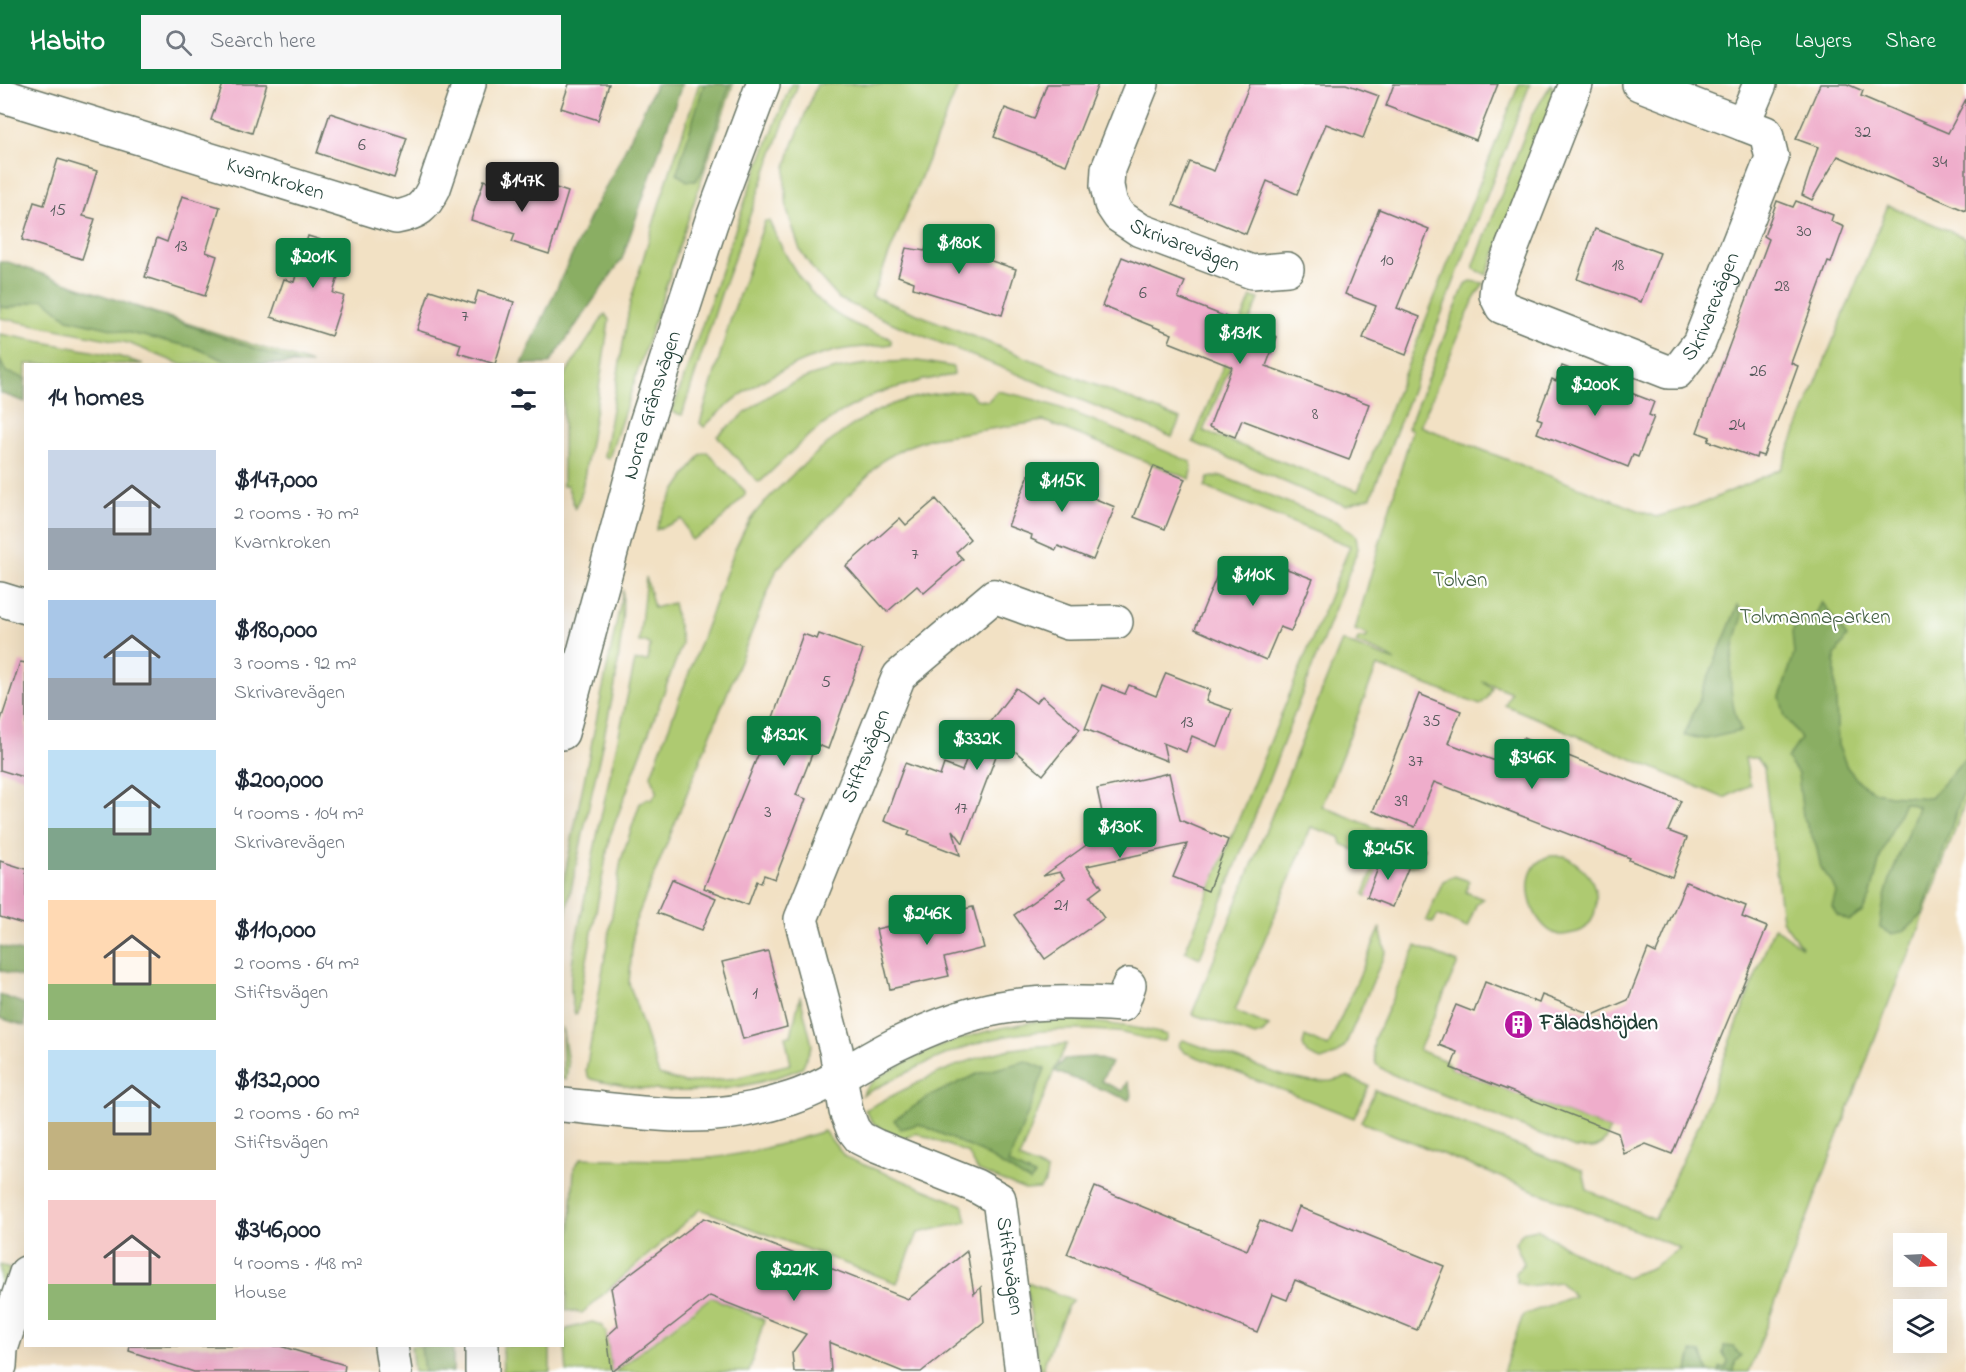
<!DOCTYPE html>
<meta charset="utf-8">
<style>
:root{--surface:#fff;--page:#f6f6f7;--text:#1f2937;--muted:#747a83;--accent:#0b8043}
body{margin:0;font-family:"Indie Flower",sans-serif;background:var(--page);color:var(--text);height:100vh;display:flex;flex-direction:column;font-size:22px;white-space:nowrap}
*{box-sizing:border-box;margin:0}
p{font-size:20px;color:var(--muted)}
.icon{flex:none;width:33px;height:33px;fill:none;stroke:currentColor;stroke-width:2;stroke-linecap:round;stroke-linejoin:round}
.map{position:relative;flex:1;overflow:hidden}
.drawer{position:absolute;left:24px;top:279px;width:540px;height:984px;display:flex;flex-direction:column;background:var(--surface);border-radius:0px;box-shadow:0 6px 24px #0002}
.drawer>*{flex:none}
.needle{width:39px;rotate:108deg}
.fabs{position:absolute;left:1893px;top:1149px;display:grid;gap:12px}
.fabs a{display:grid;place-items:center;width:54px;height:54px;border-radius:0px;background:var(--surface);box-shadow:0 6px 24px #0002;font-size:30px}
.price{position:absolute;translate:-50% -51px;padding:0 14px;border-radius:6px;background:var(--accent);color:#fff;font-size:20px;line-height:39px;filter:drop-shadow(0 2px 3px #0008)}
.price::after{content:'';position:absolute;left:50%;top:36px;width:18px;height:14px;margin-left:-9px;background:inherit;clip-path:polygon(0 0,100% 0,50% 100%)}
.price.selected{background:#222;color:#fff}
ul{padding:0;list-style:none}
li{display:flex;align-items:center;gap:18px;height:150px;padding:0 24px}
li span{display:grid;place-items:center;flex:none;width:168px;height:120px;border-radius:0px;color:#555}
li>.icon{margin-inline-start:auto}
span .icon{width:72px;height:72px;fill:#fffc;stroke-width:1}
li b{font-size:26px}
h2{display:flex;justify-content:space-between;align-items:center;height:72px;padding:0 24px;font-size:26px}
header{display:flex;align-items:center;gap:36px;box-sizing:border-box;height:84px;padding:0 30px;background:var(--accent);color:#fff}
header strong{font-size:28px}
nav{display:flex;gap:33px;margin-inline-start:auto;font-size:21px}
.search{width:420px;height:54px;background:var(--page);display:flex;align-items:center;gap:15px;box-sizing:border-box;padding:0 21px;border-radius:0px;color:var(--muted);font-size:22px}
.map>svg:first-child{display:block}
</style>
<header>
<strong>Habito</strong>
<div class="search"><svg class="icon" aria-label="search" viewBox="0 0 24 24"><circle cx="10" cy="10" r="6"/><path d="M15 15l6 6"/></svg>Search here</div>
<nav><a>Map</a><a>Layers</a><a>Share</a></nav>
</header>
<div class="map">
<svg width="1966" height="1288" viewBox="0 0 1966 1288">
<rect width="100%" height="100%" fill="#fff"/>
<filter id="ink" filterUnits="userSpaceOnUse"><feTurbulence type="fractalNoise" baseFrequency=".0167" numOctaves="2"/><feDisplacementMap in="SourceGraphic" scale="12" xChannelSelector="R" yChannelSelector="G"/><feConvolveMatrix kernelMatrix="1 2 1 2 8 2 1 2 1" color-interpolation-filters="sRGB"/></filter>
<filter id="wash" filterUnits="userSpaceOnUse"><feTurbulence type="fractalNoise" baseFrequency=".008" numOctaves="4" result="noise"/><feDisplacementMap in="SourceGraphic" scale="24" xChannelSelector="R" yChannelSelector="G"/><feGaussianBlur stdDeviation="1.35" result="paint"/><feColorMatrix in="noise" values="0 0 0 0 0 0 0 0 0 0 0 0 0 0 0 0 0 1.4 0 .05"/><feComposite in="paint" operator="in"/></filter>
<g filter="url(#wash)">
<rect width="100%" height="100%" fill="#f2e1c4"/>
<!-- green -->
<g fill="#aeca71" stroke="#668452" stroke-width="1.5">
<path d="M699 0H733L609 374 604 372 630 219 659 121Z"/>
<path d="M791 0H798L722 207 682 331 672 328 749 106Z"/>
<path d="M817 0H959L872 212 1180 335 1172 353 899 242 839 215 812 184 800 166 787 126 785 99 786 83 791 66Z"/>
<path d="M1519 0H1530L1371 413 1346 421 1319 413 1193 358 1251 213 1259 215 1203 347 1358 407Z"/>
<path d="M1551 0 1558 12 1487 191 1474 185V181L1532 32Z"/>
<path d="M1888 121 1966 154V715L1915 857 1892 910 1749 1288H1734L1735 1278 1724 1262 1723 1270 1728 1277 1727 1284H1721L1720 1288H1709L1701 1269 1690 1274 1688 1288H1503L1523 1231 1574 1212 1559 1198 1529 1202 1517 1199 1516 1189 1524 1179 1515 1159 1523 1148 1537 1145 1576 1169 1626 1193 1651 1184 1680 1164 1361 1038 1375 1006 1583 1087 1587 1106 1655 1135 1700 1038 1774 843 1802 863 1782 836 1764 684 1757 674H1745L1750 701 1724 714 1505 621 1511 608 1482 597 1492 604 1488 613 1480 621 1377 582 1322 722 1424 764 1417 781 1409 782 1383 772 1367 813 1364 810 1376 776 1342 760 1340 753 1311 743 1235 927 1269 942 1263 949 1255 952 1192 930 1342 557 1395 577 1386 571 1356 559 1359 554H1366L1368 551 1355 546 1412 346 1408 344 1465 200 1471 197 1484 199 1474 215 1420 342 1656 433 1701 420 1781 385Z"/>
<path d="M765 137H769C787 177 808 216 848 237 861 244 874 248 887 253L891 256V260C873 263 853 263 835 267 785 280 740 306 704 343L700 339 731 234Z"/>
<path d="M0 178 312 280H180L128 259 0 234Z"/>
<path d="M605 230 609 236 598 312 581 411 575 424 567 401 563 402V294Z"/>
<path d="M0 250 117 272 143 280H26L25 314 0 306Z"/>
<path d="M918 277 953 283 954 291 923 296 875 310 841 328 807 353 761 397 758 398 717 352C732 340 747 327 764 315 810 284 864 278 918 277Z"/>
<path d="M967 307 976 315 988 317 997 307C1065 319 1127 352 1191 378L1192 387 1190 395 1044 337 931 354 906 363 883 376 777 485 634 841 629 899 659 991 685 999 735 994 791 980 785 952H791L800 912 812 961 802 984C745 1008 681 1013 620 1001 610 999 598 998 589 994L586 987 621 776 640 719 648 714 652 716 657 707 651 691 735 465C740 456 744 445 750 436 760 421 774 409 787 396 824 361 865 324 917 313 933 309 951 308 967 307Z"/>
<path d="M707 368 745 407V411L713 444 691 456 682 435 656 446C665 418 684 394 701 370Z"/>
<path d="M1221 392 1337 438 1356 452 1358 465 1200 874 1185 867 1350 462 1205 403 1208 394Z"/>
<path d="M646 493 654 524 673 519 682 560 610 752 577 929 575 930C563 895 579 847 585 812 600 733 618 656 635 577H648L650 561 646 558H639Z"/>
<path d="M623 506 622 547 615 601 563 843V799Z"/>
<path d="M1565 772C1576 779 1586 786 1592 797 1601 816 1596 846 1573 849 1568 850 1564 851 1559 851 1530 844 1514 785 1547 773 1552 771 1559 772 1565 772Z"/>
<path d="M1454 792 1469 797 1466 808 1483 815 1476 821 1467 844 1438 831 1433 839 1426 836 1443 797Z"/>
<path d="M1380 845 1386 867 1345 962 1335 971 1321 976 1307 970 1303 961 1305 952 1328 963Z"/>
<path d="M1416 862 1458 879 1419 966 1446 977 1451 984 1610 1046C1603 1066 1594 1065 1575 1064L1389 989 1376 980 1373 967 1374 955Z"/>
<path d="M1054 935C1093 937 1129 941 1167 951L1165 957H1162C1146 956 1132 950 1117 948 1071 943 1019 946 975 960 936 972 899 993 862 1011 870 996 882 991 897 983 946 955 998 942 1054 935Z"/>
<path d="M562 942 568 980 566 996 563 995Z"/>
<path d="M1183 956 1284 992 1311 998 1331 997 1347 993 1369 1002 1354 1034 1184 968 1179 962 1180 958Z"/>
<path d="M1067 960 1054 987 1019 1075 1047 1087 1045 1099 1040 1105 1025 1106 978 1087 968 1069 917 1049 902 1056 874 1040 865 1026C911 1002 956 977 1007 966 1026 962 1047 962 1067 960Z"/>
<path d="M824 1047 845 1073 963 1121 967 1138 918 1149 897 1199 700 1125 582 1229 566 1226 574 1084 581 1074C619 1075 658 1077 697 1075 740 1073 783 1060 824 1047Z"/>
<path d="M0 1181 10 1184 0 1217Z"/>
<path d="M1030 1199 1073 1216 1067 1223 1042 1285 1049 1288H1040L1026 1200Z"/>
<path d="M711 1213 764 1236 749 1288H615Z"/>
<path d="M592 1238 601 1241 606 1248 612 1288H567L564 1250 567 1245Z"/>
<path d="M411 1262H421L424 1288H414Z"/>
<path d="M502 1262H550V1288H503Z"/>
</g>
<!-- forest -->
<g fill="#8aae63" stroke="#54764c" stroke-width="1.5">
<path d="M656 0H682L622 175 549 280H522L590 132 617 82Z"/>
<path d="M704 0H730L702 87 696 97H687L677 89Z"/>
<path d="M0 178H8L299 280H233L196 264 68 235 44 215 10 224 0 223Z"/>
<path d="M0 276 6 288 25 294V318L0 309Z"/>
<path d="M1822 518 1847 553 1835 571V598L1838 661 1847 683 1860 699 1875 708 1890 711 1930 714 1966 673V699L1922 831 1905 847 1892 850 1880 844C1883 801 1903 763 1918 723L1904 718 1880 774 1870 814 1862 829 1849 837 1837 831 1832 823 1836 808 1831 797 1821 784 1816 761 1803 732 1798 690 1787 675 1801 655 1793 642 1785 633 1780 613 1794 570 1792 548 1797 540 1813 536Z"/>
<path d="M1738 521 1743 532C1729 570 1725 609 1741 647L1706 655 1684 652Z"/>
<path d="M0 862 25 869V894L0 886Z"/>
<path d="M0 911 25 920V942L0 934Z"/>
<path d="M1094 973 1111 979 1101 997 1122 1007 1127 998 1132 1010 1129 1016 1054 987 1064 975Z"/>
<path d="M1026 977 1045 985 1008 1080 1035 1092 1030 1098 979 1067 919 1040 901 1045 894 1036 930 1012 977 990Z"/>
<path d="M421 1262H453V1288H424Z"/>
<path d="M1724 1262 1733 1263 1741 1272 1735 1278 1734 1288H1720V1284H1727L1728 1277 1723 1270Z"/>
<path d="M1692 1268 1701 1269 1709 1288H1688Z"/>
</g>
<g id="blocks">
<!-- building -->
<g fill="#efadcb">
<path d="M223 0H267L252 49 211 36Z"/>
<path d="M569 0H609L598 36 561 24Z"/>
<path d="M1047 0H1098L1066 81 994 53 1005 24 1034 35Z"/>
<path d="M1250 0H1346L1379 12 1363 54 1326 40 1297 110 1267 97 1246 150 1173 121 1190 78 1214 87Z"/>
<path d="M1394 0H1498L1476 56 1386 22Z"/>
<path d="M1820 0H1847L1863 7 1861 12 1948 49 1966 15V127L1838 72 1812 116 1802 111 1818 63 1796 55Z"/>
<path d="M330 29 407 54 394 94 317 69Z"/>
<path d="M58 75 97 87 83 132 95 135 82 175 22 156 34 118 44 121Z"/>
<path d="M484 96 528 109 532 96 568 108 549 170 512 158 515 150 471 136Z"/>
<path d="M182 112 220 123 206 168 217 172 205 212 145 193 157 154 167 158Z"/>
<path d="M1777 117 1793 123 1796 117 1833 131 1831 137 1844 143 1831 179 1828 178 1791 279 1798 282 1785 318 1763 372 1757 370 1756 374 1708 357 1710 353 1697 348 1769 155 1764 152Z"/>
<path d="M1379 125 1429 145 1397 224 1420 233 1406 271 1363 254 1376 222 1345 210Z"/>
<path d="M1595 145 1660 169 1641 218 1577 195Z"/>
<path d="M944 151 973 160 970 170 1016 185 1002 231 913 204 914 198 898 192 906 164 925 167 928 157 941 162Z"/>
<path d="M308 152 347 164 333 209 344 212 331 252 271 233 284 195 294 198Z"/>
<path d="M1122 173 1185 198 1178 214 1277 253 1266 282 1369 320 1349 376 1242 336 1235 353 1209 343 1232 283 1169 258 1172 250 1102 222Z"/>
<path d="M430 206 474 220 478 207 514 218 495 280 458 269 461 260 417 246Z"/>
<path d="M1562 282 1654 318 1649 331 1654 333 1638 373 1633 371 1628 383 1571 360 1570 362 1537 349 1542 336 1537 334 1552 295 1556 297Z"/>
<path d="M1061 379 1086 390 1079 408 1115 423 1093 476 1058 462 1056 466 1031 455 1032 451 1008 442 1030 388 1053 398Z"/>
<path d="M1154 382 1185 395 1165 445 1134 433Z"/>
<path d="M936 415 970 455 956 468 963 475 924 509 917 502 887 528 846 482 900 434 906 441Z"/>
<path d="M1223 477 1271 497 1277 481 1313 495 1291 547 1280 543 1266 576 1195 545Z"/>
<path d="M803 550 817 555 819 550 863 566 828 665 816 660 796 711 806 715 775 795 764 791 761 799 757 797 748 821 704 804 771 639Z"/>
<path d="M20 578 26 579V694L0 686V639Z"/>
<path d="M1166 589 1210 606 1206 617 1232 626 1218 663 1192 652 1186 668 1163 659 1167 677 1085 645 1102 601 1125 610 1129 601 1156 612Z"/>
<path d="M1016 604 1036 619 1042 612 1080 645 1043 691 1002 656 963 759 953 746 960 771 908 751 910 747 884 737 905 679 940 692 944 680 962 687 971 662Z"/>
<path d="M1419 610 1461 627 1448 659 1511 683 1523 654 1681 717 1668 747 1687 754 1672 793 1629 776 1630 774 1434 698 1415 743 1373 727Z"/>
<path d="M1169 689 1180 736 1228 756 1208 807 1173 793 1187 760 1087 782 1102 803 1089 813 1104 834 1045 875 1014 831 1065 795 1060 788 1043 792 1106 747 1097 705Z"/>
<path d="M1383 771 1409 782 1392 823 1367 813Z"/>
<path d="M0 777 26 785V841L0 833Z"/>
<path d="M672 795 716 814 702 846 657 829Z"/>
<path d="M1686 798 1746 822 1742 833 1767 843 1672 1070 1646 1060 1624 1070 1618 1049 1451 984 1457 968 1439 961 1456 921 1474 928 1485 898 1539 919 1542 911 1593 931 1628 916 1648 865 1656 869Z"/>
<path d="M973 823 984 864 944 874 949 892 890 905 876 845Z"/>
<path d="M768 867 787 943 743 955 722 878Z"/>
<path d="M1095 1103 1247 1166 1260 1136 1289 1148 1299 1123 1444 1182 1417 1246 1295 1196 1287 1216 1272 1210 1257 1248 1067 1170Z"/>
<path d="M704 1134 908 1215 967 1167 974 1210 981 1203 984 1238 921 1288H903L829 1258 831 1288H794L792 1269 806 1250 710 1212 612 1288 607 1252 618 1242 611 1204Z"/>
<path d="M130 1262H280L345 1281 344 1288H194L129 1267Z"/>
</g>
</g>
</g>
<g filter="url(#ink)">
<use href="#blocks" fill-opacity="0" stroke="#697666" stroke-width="1.5"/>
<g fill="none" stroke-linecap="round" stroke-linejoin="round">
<defs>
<g id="minor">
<path id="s1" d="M1142 0 1108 85 1107 102 1111 120 1119 132 1140 146 1252 188 1287 185"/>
<path id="s2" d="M1576 0 1497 202 1496 211 1502 223 1668 288H1677L1699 259 1772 74 1766 49 1743 40"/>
<path d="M1639 0 1743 40 1760 0"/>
<path id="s3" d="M0 11 396 133C418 129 424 124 434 104L469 0"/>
<path d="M0 515 26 523"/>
<path id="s4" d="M562 649 646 339 711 139 763 0"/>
<path d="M562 1021C603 1024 644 1031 685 1031 721 1032 758 1025 792 1014 828 1002 859 979 893 962 926 946 963 930 999 924 1040 917 1082 918 1122 921L1129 901"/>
<path d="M391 1262 395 1288"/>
<path d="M482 1262V1288"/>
<path d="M0 1282 1 1265 26 1189"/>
<path id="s5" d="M1022 1288 999 1115 976 1102 876 1062 860 1054 853 1045 846 1027 836 966 801 835 899 592 994 512 1068 539 1116 538"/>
</g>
</defs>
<!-- minor casing -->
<use href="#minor" stroke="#697666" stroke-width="36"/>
<!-- minor -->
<use href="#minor" stroke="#fff" stroke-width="33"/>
</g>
</g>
<!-- icons -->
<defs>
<symbol id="building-disc" viewBox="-11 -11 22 22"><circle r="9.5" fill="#b5179e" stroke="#fff"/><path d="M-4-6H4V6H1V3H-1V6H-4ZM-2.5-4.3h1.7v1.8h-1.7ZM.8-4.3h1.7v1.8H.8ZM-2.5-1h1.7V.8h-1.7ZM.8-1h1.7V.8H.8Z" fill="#fff"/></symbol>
</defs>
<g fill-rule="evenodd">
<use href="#building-disc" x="1502" y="924" width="33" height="33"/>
</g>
<g text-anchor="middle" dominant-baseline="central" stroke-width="4.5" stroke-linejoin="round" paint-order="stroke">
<!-- number labels -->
<g font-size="18" fill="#53595a">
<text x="1863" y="49">32</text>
<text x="362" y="62">6</text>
<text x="1940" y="79">34</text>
<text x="58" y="127">15</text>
<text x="1804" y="148">30</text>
<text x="181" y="163">13</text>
<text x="1387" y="177">10</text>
<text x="1618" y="182">18</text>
<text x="1782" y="203">28</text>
<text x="1143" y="210">6</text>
<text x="465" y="233">7</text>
<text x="1758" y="288">26</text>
<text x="1315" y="331">8</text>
<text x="1737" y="342">24</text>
<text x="915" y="471">7</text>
<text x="826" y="599">5</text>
<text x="1432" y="638">35</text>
<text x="1187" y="639">13</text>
<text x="1416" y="678">37</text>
<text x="1401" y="718">39</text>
<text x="961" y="725">17</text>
<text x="768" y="729">3</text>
<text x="1061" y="822">21</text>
<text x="755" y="910">1</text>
</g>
<!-- street labels -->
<g font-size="21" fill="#1f3d34" stroke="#fff">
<text stroke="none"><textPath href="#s3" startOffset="288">Kvarnkroken</textPath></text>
<text stroke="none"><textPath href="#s1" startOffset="214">Skrivarevägen</textPath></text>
<text stroke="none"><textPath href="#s2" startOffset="501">Skrivarevägen</textPath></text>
<text stroke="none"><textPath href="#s4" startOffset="340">Norra Gränsvägen</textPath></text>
<text stroke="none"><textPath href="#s5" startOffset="730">Stiftsvägen</textPath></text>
<text transform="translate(1009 1182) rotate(82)">Stiftsvägen</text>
</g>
<!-- park labels -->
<g font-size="21" fill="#436043" stroke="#fff">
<text x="1460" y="497">Tolvan</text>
<text x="1815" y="534">Tolvmannaparken</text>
</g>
<!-- poi labels -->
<g font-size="21" font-weight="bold" fill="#1f3d34" stroke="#fff" text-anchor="start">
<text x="1540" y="940">Fäladshöjden</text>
</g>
</g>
</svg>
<div class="fabs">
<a><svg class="needle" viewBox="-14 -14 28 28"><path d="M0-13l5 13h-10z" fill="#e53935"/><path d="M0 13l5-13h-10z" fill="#747a83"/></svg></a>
<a><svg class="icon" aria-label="layers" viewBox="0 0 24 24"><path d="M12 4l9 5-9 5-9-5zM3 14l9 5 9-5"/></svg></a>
</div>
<b class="price selected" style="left:522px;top:129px">$147K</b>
<b class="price" style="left:959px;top:191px">$180K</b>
<b class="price" style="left:313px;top:205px">$201K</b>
<b class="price" style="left:1240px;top:281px">$131K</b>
<b class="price" style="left:1595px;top:333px">$200K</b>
<b class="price" style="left:1062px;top:429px">$115K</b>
<b class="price" style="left:1253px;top:523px">$110K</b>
<b class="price" style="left:784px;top:683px">$132K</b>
<b class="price" style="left:977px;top:687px">$332K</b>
<b class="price" style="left:1532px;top:706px">$346K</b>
<b class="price" style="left:1120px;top:775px">$130K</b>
<b class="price" style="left:1388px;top:797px">$245K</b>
<b class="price" style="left:927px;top:862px">$246K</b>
<b class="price" style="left:794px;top:1218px">$221K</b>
<section class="drawer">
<h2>14 homes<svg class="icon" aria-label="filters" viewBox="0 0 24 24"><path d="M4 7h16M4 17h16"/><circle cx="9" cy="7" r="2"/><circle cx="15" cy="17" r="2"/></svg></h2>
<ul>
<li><span style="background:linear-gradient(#c9d6e8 65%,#9aa5b1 0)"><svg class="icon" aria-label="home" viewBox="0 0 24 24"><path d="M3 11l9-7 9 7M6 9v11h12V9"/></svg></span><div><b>$147,000</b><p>2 rooms · 70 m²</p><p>Kvarnkroken</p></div></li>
<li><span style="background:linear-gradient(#a9c7e8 65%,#9aa5b1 0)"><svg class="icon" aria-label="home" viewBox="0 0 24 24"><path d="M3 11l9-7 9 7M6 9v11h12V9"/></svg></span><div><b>$180,000</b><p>3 rooms · 92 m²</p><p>Skrivarevägen</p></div></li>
<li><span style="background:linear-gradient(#bfe0f5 65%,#7fa58c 0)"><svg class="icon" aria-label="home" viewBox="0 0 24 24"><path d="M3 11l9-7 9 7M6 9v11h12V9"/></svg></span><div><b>$200,000</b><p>4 rooms · 104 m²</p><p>Skrivarevägen</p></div></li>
<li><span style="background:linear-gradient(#ffd9b3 70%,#8fb573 0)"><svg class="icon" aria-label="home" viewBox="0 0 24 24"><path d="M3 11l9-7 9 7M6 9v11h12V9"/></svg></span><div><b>$110,000</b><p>2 rooms · 64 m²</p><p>Stiftsvägen</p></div></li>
<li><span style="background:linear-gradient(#bfe0f5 60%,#c2b280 0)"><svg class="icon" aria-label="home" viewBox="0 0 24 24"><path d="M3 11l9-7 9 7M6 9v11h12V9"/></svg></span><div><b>$132,000</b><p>2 rooms · 60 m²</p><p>Stiftsvägen</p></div></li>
<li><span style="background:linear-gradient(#f6c9c9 70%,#8fb573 0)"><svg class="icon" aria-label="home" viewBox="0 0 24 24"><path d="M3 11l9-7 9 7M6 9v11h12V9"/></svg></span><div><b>$346,000</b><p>4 rooms · 148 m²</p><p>House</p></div></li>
</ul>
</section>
</div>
